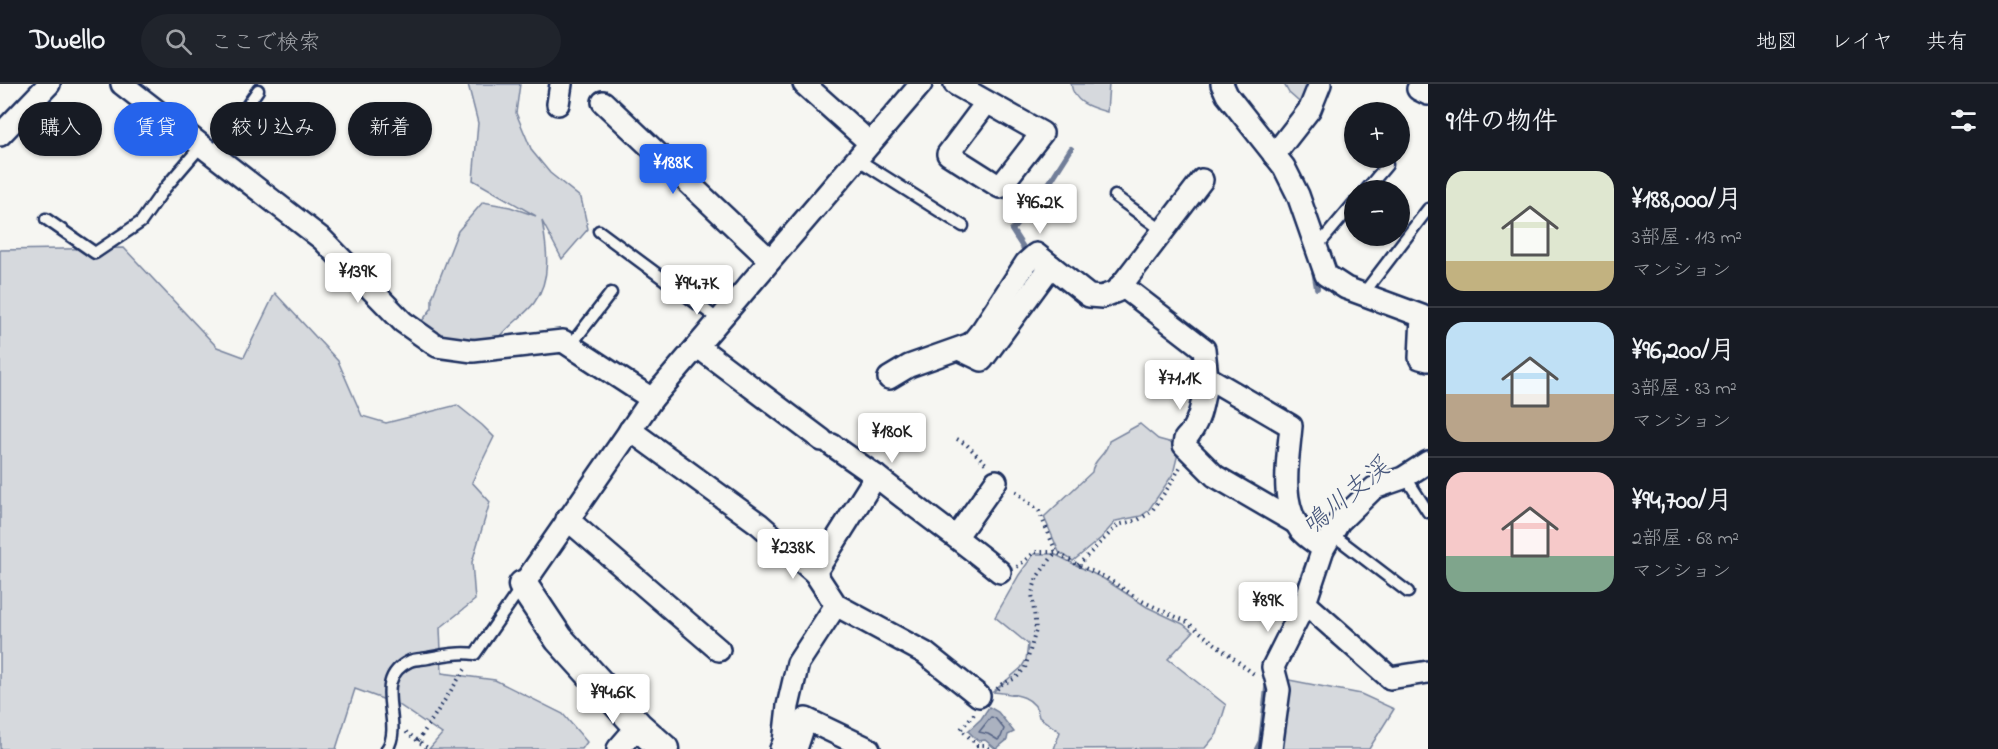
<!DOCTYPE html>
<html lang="ja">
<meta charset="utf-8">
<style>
:root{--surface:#171b24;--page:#20242c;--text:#f1f3f6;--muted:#9ea1a6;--line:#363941;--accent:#2563eb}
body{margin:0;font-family:"Indie Flower","Klee One",sans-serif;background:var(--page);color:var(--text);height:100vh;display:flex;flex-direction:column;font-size:22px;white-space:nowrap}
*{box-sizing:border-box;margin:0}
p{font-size:20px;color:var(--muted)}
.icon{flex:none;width:33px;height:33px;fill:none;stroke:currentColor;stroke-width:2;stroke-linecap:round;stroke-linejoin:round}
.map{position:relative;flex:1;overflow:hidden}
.sheet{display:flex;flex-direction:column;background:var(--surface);width:570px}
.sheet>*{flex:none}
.hud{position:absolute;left:18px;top:18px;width:570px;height:54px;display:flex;gap:12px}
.tools{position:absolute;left:1344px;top:18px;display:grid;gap:12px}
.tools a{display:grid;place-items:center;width:66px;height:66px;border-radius:50%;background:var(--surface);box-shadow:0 2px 4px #0004;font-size:30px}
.price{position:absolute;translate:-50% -51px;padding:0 14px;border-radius:6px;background:#fff;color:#222;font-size:20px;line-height:39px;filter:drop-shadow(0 2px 3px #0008)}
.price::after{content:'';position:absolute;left:50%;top:36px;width:18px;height:14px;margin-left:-9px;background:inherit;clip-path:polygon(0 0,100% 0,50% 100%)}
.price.active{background:var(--accent);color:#fff}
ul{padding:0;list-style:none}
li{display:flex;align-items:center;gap:18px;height:150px;padding:0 18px}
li+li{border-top:2px solid var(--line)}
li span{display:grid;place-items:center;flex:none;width:168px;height:120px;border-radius:18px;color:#555}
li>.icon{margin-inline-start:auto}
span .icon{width:72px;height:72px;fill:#fffc;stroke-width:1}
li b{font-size:26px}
h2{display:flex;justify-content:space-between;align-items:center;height:72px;padding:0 18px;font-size:26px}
.tag{padding:0 21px;border-radius:27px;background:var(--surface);box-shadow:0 2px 4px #0004;font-size:21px;line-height:54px}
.tag.active{background:var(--accent);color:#fff}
header{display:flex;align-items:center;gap:36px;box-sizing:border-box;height:84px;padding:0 30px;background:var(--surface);border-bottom:2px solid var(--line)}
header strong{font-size:28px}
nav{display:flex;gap:33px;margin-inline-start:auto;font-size:21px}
.search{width:420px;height:54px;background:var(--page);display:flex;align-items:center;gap:15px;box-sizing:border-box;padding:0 21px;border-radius:33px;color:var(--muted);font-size:22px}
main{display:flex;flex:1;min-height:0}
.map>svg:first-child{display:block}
</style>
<header>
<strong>Dwello</strong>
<div class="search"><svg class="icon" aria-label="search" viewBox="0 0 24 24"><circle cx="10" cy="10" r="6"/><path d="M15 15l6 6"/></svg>ここで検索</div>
<nav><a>地図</a><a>レイヤ</a><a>共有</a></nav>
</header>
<main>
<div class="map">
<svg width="1428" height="665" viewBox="0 0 1428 665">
<rect width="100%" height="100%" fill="#f6f6f2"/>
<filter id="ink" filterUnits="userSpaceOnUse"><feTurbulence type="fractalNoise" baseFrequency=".0167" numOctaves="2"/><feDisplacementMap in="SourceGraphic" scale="12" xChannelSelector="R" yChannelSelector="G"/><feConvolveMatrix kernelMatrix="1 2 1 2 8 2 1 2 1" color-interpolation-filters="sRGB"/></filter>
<g filter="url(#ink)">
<!-- green -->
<g fill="#d6d9dd" stroke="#78849e" stroke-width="1.5">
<path d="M468 0H520L516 29 532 67 550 89 581 114 588 145 562 175 542 137C547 164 552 195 534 219 524 232 510 240 500 253 474 258 441 259 422 237L432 224V214L458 147 483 118 510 123 536 132 473 96 478 39Z"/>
<path d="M1071 0H1109L1107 28C1090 23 1074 19 1071 0Z"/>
<path d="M1284 0H1316L1306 24 1289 9Z"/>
<path d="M124 164 217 263 244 273 275 209 338 277 362 332 386 339 457 321 482 341 494 353 472 398 490 418 472 478 475 516 440 544 442 589 495 596 563 630 587 658 582 665H429L442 650 399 621 355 605 336 665H0V166Z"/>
<path d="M1140 340 1158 355 1180 361 1173 390 1148 427 1141 432 1116 437 1101 454 1073 477 1059 468 1044 433 1092 388C1093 375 1107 371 1109 357Z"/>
<path d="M1034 470H1054L1104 495 1147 523 1183 540 1193 548 1168 575 1226 621 1217 650 1205 664 1054 665 1060 648 1039 633C1036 610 1012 610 993 608L1021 584 1026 576 1028 560 995 533 1019 491Z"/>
<path d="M1284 595 1361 610 1394 625 1369 665H1275Z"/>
</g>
<!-- water -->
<path fill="#abb2c0" stroke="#717e99" stroke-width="1.5" d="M989 623 998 628 1014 648 1008 651 1007 656 996 665 985 656 978 657 968 647 981 635Z"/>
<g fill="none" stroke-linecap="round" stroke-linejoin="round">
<!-- shore -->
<path stroke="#556385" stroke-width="1.5" d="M991 633 995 634 1004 645 1001 653 998 656 988 650 979 648Z"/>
<!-- stream -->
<g stroke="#717e99" stroke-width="6">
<path d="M1028 171 1012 146 1050 98 1071 65"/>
<path d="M1313 181 1317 204"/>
<path d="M1024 201 1036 183 1034 179"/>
<path d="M1284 539 1314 463"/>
<path d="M1257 665 1261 657 1268 595"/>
</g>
<defs>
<g id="lane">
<path d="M212 72 258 6"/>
<path d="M857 75 963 142"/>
<path d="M1366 106 1387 81"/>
<path d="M1115 112 1163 147"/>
<path d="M46 135 95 169 141 138 165 104 201 62"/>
<path d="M599 147 719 236"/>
<path d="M1316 164 1354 119"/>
<path d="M1363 210 1428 125"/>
<path d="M570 262 611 209"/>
<path d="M1405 392 1428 428"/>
<path d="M1332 450 1408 508"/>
<path d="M387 665C405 638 369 596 410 577 415 575 423 575 428 574 444 571 459 568 475 570L522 502"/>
</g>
<g id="street">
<path d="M122 0 322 155 403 238 437 262 473 267 563 257 652 315"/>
<path d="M804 0 870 59"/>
<path d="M955 0 1042 49 1000 103 948 70 987 18"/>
<path d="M1222 0 1227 11 1284 83 1298 111 1326 191 1346 204 1422 232 1420 274 1428 276"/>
<path d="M1418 5 1428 10"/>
<path d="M603 18 770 176"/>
<path d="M558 20 561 0"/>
<path d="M0 51 49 0"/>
<path d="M1274 71 1310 25 1320 0"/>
<path d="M1121 201 1204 265 1207 293 1291 342C1288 377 1279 417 1301 447 1307 454 1316 459 1323 465"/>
<path d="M697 262 822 356"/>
<path d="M959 265 982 276 1051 182"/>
<path d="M1207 293C1203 315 1201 339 1185 355L1184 361 1215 392 1296 439"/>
<path d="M889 294 909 282 971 260 983 245 1026 179 1036 170 1089 212 1102 213 1117 207 1202 96"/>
<path d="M630 346 759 440 815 489 836 521 925 569 979 612"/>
<path d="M832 361 876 392"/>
<path d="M567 435 719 566"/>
<path d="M957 452 996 397"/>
<path d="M815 489 876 392C917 425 960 455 1000 488"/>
<path d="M523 501 652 315 921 0"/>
<path d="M1305 519 1390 594 1428 588"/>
<path d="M618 665 638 642"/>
<path d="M781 665 784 658 788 622 798 579 836 521"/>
<path d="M796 665 806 635 869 665"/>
<path d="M1271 665 1279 606 1273 583 1305 519 1323 465 1339 438 1374 404 1403 394 1428 378"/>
</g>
<path id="secondary" d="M523 501 559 555 638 642 664 665"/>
</defs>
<!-- lane casing -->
<use href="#lane" stroke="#1b2f5e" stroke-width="15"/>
<!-- street casing -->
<use href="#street" stroke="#1b2f5e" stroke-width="26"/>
<!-- secondary casing -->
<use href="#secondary" stroke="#1b2f5e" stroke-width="33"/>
<!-- path -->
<g stroke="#1b2f5e" stroke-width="4" stroke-dasharray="1.5 4.5" stroke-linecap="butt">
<path d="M957 355 966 360 988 382"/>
<path d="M1078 481 1118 441 1138 436 1151 428 1172 398 1180 383"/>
<path d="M1017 483 1035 468H1056L1078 481 1105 493 1142 517 1187 538 1255 591"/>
<path d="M997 605 1002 600 1016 594 1025 584 1036 546 1032 509 1037 493 1056 468 1039 427 1013 405"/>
<path d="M974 630 961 645 977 661H985L991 665"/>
<path d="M406 648 429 665"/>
<path d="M418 657 467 582"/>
</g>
<!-- lane -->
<use href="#lane" stroke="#f6f6f2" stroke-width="10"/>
<!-- street -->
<use href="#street" stroke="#f6f6f2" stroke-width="21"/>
<!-- secondary -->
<use href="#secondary" stroke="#f6f6f2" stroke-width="28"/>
</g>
</g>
<g text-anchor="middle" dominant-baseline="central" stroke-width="4.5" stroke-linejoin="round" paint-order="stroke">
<!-- water labels -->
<g font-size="26" font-style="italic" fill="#46567b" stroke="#f6f6f2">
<text transform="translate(1347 414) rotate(-40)">鳴川支渓</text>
</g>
</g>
</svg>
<div class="tools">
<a>+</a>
<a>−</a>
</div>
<b class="price active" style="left:673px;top:111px">¥188K</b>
<b class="price" style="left:1040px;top:151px">¥96.2K</b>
<b class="price" style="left:358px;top:220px">¥139K</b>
<b class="price" style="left:697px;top:232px">¥94.7K</b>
<b class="price" style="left:1180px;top:327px">¥71.1K</b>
<b class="price" style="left:892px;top:380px">¥180K</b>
<b class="price" style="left:793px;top:496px">¥238K</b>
<b class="price" style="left:1268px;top:549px">¥89K</b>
<b class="price" style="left:613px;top:641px">¥94.6K</b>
<div class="hud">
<a class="tag">購入</a>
<a class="tag active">賃貸</a>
<a class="tag">絞り込み</a>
<a class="tag">新着</a>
</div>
</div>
<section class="sheet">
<h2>9件の物件<svg class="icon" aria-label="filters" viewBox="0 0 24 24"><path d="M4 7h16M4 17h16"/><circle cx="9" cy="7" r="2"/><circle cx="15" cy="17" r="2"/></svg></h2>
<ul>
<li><span style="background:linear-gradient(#dfe7d0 75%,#c2b280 0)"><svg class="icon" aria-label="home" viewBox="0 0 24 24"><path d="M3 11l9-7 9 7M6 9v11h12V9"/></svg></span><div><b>¥188,000/月</b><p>3部屋 · 113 m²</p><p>マンション</p></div></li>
<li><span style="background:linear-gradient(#bfe0f5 60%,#b9a48a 0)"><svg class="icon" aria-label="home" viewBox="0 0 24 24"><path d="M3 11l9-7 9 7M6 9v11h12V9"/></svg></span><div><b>¥96,200/月</b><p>3部屋 · 83 m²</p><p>マンション</p></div></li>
<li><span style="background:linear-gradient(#f6c9c9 70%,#7fa58c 0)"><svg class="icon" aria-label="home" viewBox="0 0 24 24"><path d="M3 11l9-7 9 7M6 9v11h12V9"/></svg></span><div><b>¥94,700/月</b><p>2部屋 · 68 m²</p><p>マンション</p></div></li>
</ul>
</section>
</main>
